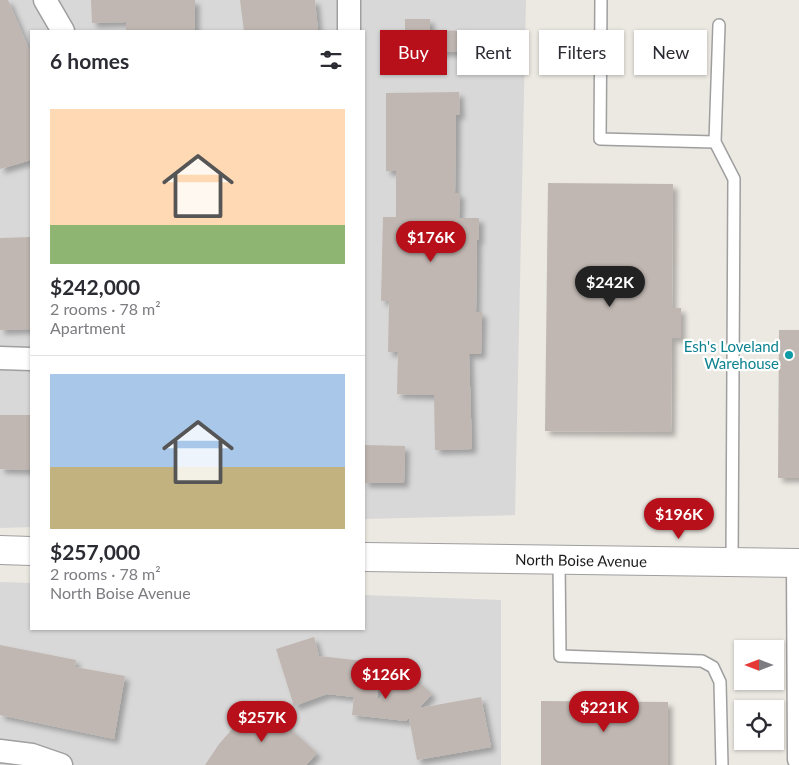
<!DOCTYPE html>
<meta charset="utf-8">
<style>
:root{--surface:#fff;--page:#f7f7f7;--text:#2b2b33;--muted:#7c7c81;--line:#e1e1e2;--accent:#b7101a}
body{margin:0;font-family:Lato,sans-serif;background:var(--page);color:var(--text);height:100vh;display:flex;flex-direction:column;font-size:19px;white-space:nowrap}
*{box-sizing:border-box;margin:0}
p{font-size:16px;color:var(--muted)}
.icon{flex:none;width:28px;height:28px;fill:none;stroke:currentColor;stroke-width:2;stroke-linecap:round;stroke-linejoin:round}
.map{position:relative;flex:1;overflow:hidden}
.sheet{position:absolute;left:30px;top:30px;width:335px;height:600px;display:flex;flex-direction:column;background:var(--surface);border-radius:0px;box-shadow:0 1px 4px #0004}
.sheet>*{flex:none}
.guide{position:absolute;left:380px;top:30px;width:344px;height:45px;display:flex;gap:10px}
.needle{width:32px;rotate:270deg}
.fabs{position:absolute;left:734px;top:640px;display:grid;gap:10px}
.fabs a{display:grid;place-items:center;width:50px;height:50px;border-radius:0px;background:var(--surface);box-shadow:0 1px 4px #0004;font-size:25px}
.price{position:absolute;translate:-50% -42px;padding:0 11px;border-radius:18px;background:var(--accent);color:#fff;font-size:16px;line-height:32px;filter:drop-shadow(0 1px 2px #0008)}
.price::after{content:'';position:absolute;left:50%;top:30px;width:15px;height:11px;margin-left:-8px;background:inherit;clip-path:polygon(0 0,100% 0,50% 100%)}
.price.active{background:#222;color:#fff}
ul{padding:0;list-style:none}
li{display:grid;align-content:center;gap:10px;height:265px;padding:0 20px}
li+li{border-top:1px solid var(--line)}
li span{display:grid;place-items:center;height:155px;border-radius:0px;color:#555}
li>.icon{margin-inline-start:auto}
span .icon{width:90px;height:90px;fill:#fffc;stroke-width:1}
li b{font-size:21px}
h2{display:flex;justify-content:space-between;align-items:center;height:60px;padding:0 20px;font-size:21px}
.chip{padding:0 18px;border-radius:0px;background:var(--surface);box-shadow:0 1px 4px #0004;font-size:18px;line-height:45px}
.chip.active{background:var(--accent);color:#fff}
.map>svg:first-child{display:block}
</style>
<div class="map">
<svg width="799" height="765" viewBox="0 0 799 765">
<defs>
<filter id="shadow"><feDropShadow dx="4.5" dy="4.5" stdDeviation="2.5" flood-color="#0004"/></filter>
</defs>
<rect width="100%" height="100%" fill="#ece8e2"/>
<!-- residential -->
<g fill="#d9d8d8">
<path d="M0 0H526L515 515 364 519V31H31V527L0 528Z"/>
<path d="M0 582 31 583V629H364V595L501 600V765H0Z"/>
</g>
<!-- building -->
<g fill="#c0b7b2" filter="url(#shadow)">
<path d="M0 0H8L31 54V160L0 169Z"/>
<path d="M91 0H195V31H126V22L92 23Z"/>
<path d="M240 0H315L318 31H244Z"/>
<path d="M405 19H430V30L471 31V52H384V31H405Z"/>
<path d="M459 92 460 115H456L455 193H460L459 218H479V240H477L476 312H482L481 354H469L472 449 435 450 434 395 397 394 398 352H388L389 301H381L383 217H396V171H386V93Z"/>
<path d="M548 183 673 184 672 308H681V338H672L671 432 545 431Z"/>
<path d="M31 237V329L0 330V238Z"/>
<path d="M779 330H799V478H778Z"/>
<path d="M0 415H31V470L0 469Z"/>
<path d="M364 445 405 446 404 483H364Z"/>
<path d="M314 637 319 656 381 663 377 701 406 670 432 694 419 708 481 697 491 747 417 760 409 718 406 721 352 715 354 697 327 694 294 706 276 649Z"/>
<path d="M0 645 76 660 75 667 125 676 114 739 0 715Z"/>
<path d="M258 700 317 753 306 765H205L219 744Z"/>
<path d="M541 701 668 702V765H541Z"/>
</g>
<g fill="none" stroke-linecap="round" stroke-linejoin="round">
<defs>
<g id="service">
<path d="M601 0 600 139 715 142"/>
<path d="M719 25 715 142 734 179 732 562"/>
<path d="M559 560 560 656 702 661 713 667 720 682 722 765"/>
</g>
<g id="minor">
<path d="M45 0 63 31"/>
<path d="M349 31V0"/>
<path d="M0 358 31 359"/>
<path d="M798 563 799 759"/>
<path d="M0 751 32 755 61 765"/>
</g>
<g id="tertiary">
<path d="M0 550 31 551"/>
<path d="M364 557 799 563"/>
</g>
</defs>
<!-- service casing -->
<use href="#service" stroke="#9f9f9f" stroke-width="14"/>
<!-- minor casing -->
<use href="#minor" stroke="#9f9f9f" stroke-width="25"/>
<!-- tertiary casing -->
<use href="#tertiary" stroke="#9f9f9f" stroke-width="30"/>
<!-- service -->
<use href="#service" stroke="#fff" stroke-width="11"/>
<!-- minor -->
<use href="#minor" stroke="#fff" stroke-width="22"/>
<!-- tertiary -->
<use href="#tertiary" stroke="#fff" stroke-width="28"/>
</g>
<!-- markers -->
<circle fill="#0f9aa8" stroke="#fff" stroke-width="2" cx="789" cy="355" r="5"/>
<g text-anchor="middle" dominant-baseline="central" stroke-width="4.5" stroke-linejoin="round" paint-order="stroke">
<!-- culture labels -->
<g font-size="15" fill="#0d838f" stroke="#fff" text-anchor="end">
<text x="779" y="346">Esh's Loveland<tspan x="779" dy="17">Warehouse</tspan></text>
</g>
<!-- street labels -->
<g font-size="15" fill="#1b1b1b" stroke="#fff">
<text transform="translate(581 560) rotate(1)">North Boise Avenue</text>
</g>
</g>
</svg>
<div class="fabs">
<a><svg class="needle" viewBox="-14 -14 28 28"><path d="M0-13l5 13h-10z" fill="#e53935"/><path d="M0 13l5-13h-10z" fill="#7c7c81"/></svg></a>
<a><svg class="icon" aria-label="locate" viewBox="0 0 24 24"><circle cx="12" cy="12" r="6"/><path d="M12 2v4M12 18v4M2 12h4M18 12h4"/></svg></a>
</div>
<b class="price" style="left:431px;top:263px">$176K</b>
<b class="price active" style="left:610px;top:308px">$242K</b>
<b class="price" style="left:679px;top:540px">$196K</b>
<b class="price" style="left:386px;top:700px">$126K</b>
<b class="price" style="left:604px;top:733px">$221K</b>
<b class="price" style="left:262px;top:743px">$257K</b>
<div class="guide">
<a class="chip active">Buy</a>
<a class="chip">Rent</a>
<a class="chip">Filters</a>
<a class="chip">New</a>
</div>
<section class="sheet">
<h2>6 homes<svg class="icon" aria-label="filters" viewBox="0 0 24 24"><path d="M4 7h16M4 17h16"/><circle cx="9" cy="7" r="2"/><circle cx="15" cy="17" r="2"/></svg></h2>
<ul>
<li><span style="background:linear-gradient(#ffd9b3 75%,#8fb573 0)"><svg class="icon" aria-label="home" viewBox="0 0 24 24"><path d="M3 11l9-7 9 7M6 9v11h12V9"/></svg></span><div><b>$242,000</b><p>2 rooms · 78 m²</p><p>Apartment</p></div></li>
<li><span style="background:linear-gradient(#a9c7e8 60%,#c2b280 0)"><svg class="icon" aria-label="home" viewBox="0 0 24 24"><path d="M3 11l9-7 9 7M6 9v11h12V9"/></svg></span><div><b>$257,000</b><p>2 rooms · 78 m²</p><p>North Boise Avenue</p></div></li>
</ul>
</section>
</div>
